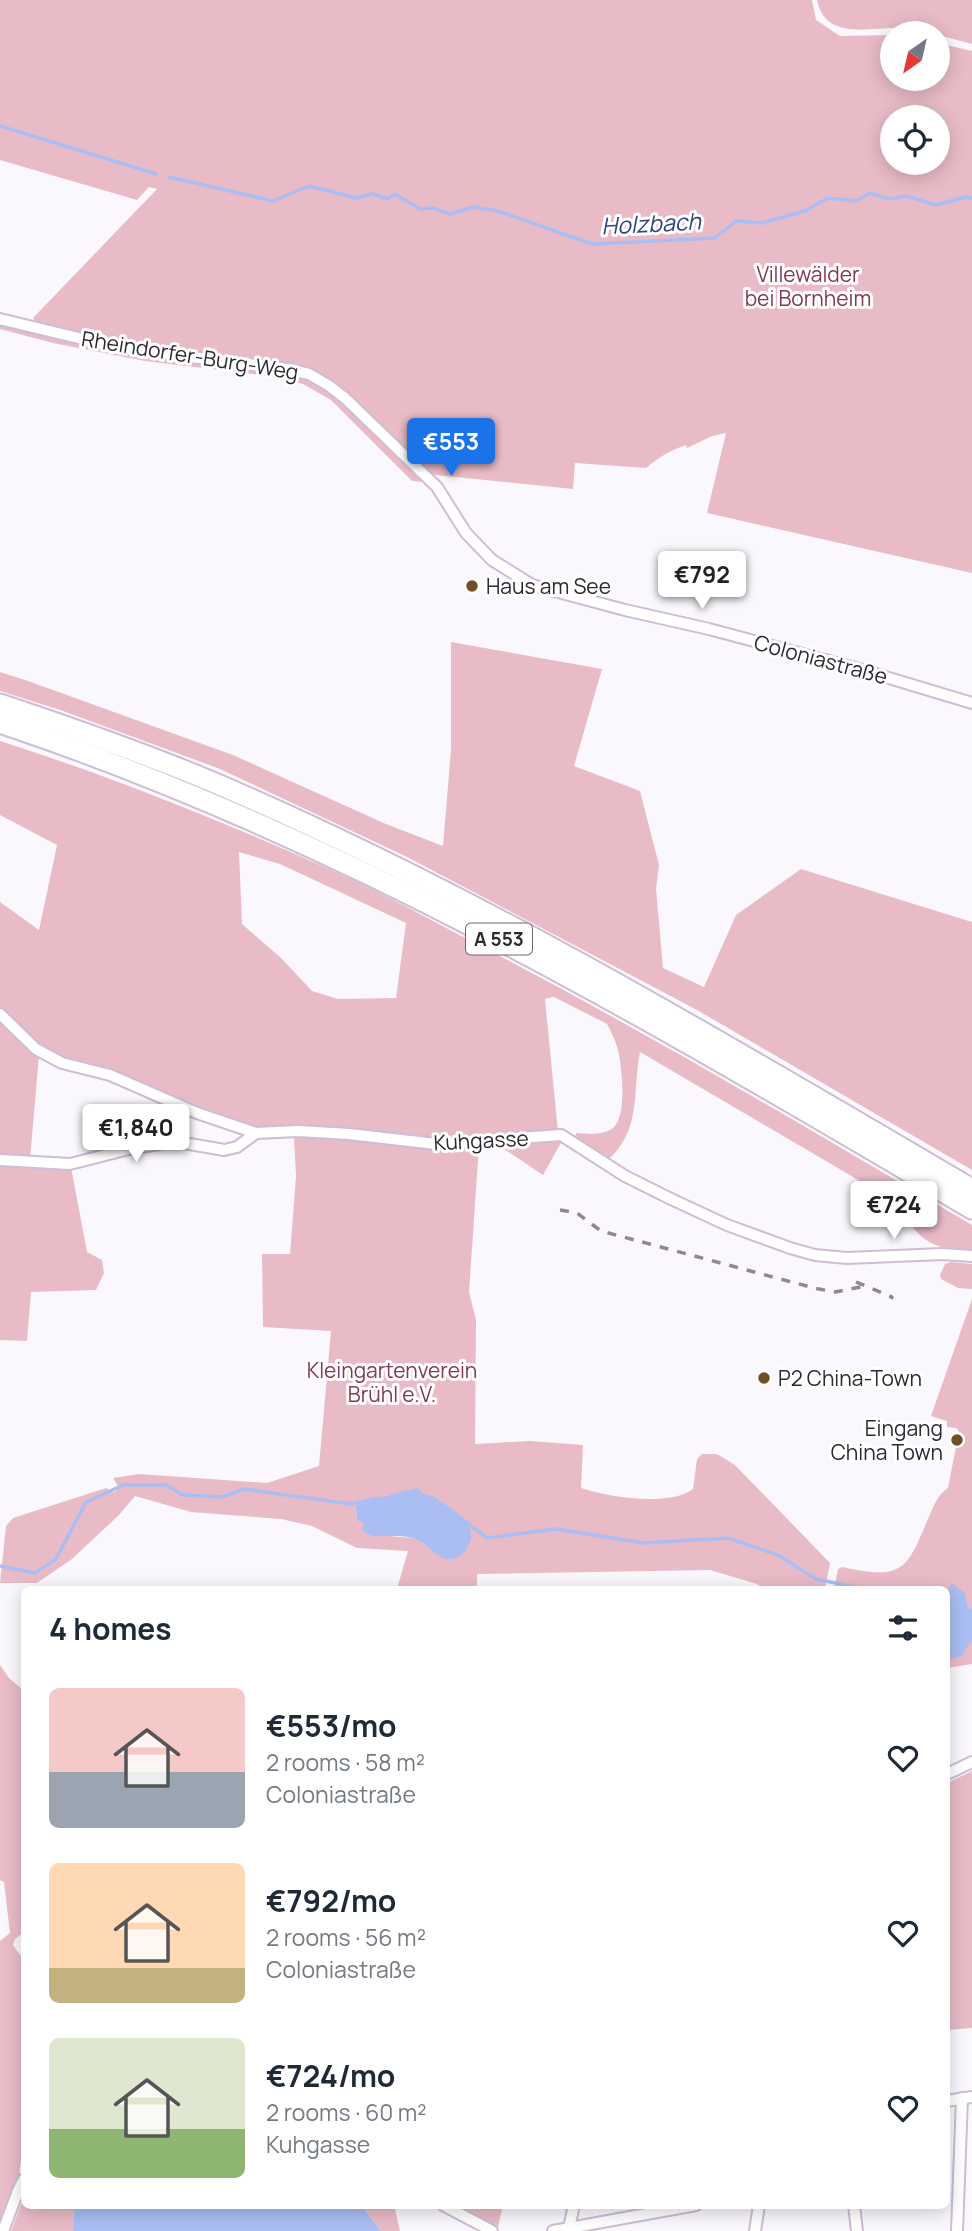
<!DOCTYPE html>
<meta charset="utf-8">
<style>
:root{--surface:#fff;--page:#f2f2f3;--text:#1f2937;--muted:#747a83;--accent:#1a73e8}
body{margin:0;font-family:Manrope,sans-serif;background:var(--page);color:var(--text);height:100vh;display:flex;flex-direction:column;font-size:26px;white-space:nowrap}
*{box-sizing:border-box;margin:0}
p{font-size:23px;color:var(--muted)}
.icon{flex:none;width:38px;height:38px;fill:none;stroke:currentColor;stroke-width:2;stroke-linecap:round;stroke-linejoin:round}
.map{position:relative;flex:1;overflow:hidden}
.panel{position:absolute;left:21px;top:1586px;width:929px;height:623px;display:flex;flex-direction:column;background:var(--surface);border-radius:10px;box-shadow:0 4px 18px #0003}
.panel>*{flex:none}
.needle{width:46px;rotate:214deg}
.buttons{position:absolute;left:880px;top:21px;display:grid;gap:14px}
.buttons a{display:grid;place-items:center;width:70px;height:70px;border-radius:50%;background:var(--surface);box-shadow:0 4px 18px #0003;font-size:35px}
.price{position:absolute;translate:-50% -60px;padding:0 16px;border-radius:7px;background:#fff;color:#222;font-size:23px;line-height:46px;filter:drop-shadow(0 2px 4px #0008)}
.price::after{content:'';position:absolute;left:50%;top:42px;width:21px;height:16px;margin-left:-10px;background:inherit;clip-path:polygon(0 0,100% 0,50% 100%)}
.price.selected{background:var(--accent);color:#fff}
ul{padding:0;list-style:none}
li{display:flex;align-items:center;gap:21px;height:175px;padding:0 28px}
li span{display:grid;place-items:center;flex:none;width:196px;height:140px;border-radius:10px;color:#555}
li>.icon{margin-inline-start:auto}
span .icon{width:84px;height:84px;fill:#fffc;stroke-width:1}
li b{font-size:30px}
h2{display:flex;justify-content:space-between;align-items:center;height:84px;padding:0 28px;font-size:30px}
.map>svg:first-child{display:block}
</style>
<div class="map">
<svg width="972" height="2231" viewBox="0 0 972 2231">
<rect width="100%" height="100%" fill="#fbf8fd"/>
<!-- green -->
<g fill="#e9bbc7" fill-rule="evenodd">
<path d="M0 0H812L816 20 840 36 892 35V79H938V43L972 51V573L707 513 726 433 712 436 687 448 686 445C671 450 659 457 646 468L575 463 573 489 436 475 424 473 354 404 355 399C338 382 319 373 297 365L124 343 36 322 33 318 157 189 149 187 137 200 0 160ZM892 117H938V163H892Z"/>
<path d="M817 0H972V44L938 35V33C927 33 917 29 906 28 874 26 826 43 817 0Z"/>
<path d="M0 323 106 350 283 373 307 378 325 388 425 482 412 481 331 400 303 384 268 376 145 361 53 343 0 329Z"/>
<path d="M451 642 602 669 574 766 640 791 659 865 656 889 663 968 704 987 736 915 801 869 972 922V1170L697 1010 407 857 220 769 63 711 0 691V672L28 681 233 755 386 824 443 846 451 750Z"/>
<path d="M0 741C119 779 237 827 351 879 392 898 432 921 473 942 643 1030 807 1128 972 1225V1252C931 1248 918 1242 899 1204L640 1052C632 1093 642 1129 608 1160L575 1138 576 1133C588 1134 604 1136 614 1127 627 1114 622 1067 618 1050 616 1041 611 1032 607 1024L554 997 545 999 558 1132 437 1141 256 1129 61 1058 36 1045 0 1011V902L39 930 57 845 0 815ZM239 852 280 864 406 923 396 998 338 999 312 991 281 958 242 924Z"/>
<path d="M0 1020 39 1055 30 1159 0 1156Z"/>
<path d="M294 1137 345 1138 353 1141 356 1137 479 1146 469 1292 476 1320 475 1444 530 1441 583 1445 581 1488C609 1497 668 1507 693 1489L697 1459 702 1454H717L735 1465 830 1563 825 1589H764L757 1584 710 1570 477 1574V1589H397L408 1551 357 1548 312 1526 281 1519 191 1512 135 1496 119 1515 72 1559 37 1583H0L6 1526 13 1518 106 1488 114 1492 119 1488 113 1478 139 1474 267 1483 319 1466 331 1331 263 1327 262 1254H290L296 1176ZM358 1514 463 1554H436L419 1540 412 1538 367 1534 364 1524 356 1517Z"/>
<path d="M563 1139 543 1175 497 1144Z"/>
<path d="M0 1163 71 1167 87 1252 102 1260 104 1273 96 1290 31 1292 27 1341 0 1340Z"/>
<path d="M951 1262 972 1264V1289L958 1288 941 1279 940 1275 945 1264Z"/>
<path d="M972 1299V1664L947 1668V1589H834L838 1569 842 1567C905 1581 907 1569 930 1514 935 1503 938 1495 948 1488L959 1431 956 1428 947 1427V1421L931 1416Z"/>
<path d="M0 1665 9 1678 24 1691V1932L15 1939 13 1945 24 1961V2159L21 2161 18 2181 0 2226V1941L10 1933 4 1882 0 1880Z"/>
<path d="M972 1771V2028L947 2030V1783Z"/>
<path d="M24 2197V2205H74L73 2231H11Z"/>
<path d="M361 2205H394L400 2231H381Z"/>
<path d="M457 2205H503L498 2227Z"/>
</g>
<!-- water -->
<g fill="#aabef4">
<path d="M417 1490C437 1500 485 1520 467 1548 463 1554 458 1559 450 1559 436 1559 429 1545 417 1540 405 1534 387 1537 373 1536L367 1534 362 1530 364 1524 357 1520 356 1506 365 1501Z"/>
<path d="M951 1583 965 1593 968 1607 972 1609V1642H970L962 1656 948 1659 947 1596Z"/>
<path d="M74 2205H361L381 2231H73Z"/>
</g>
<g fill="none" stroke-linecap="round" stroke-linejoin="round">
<!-- stream -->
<g stroke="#aabef4" stroke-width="3.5">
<path d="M0 126 156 174"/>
<path d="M169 177 273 201 309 186 357 198 373 194 387 199 395 194 420 209 432 208 451 214 472 207 498 211 592 244 715 238 736 221 762 223 805 211 828 198 856 201 870 193 889 199 906 196 936 205 965 197 972 198"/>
<path d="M391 1496 417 1490 420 1492"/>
<path d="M431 1497 456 1514"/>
<path d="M462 1519 487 1538 556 1529 644 1543 728 1538 778 1555 816 1579 864 1589"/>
<path d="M0 1566 35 1573 56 1559 86 1502 123 1485H166L183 1495 223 1497 244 1489 351 1504 380 1498"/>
</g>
<defs>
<g id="minor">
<path d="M0 319 120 348 287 369 309 374 328 385 345 398 437 487 466 533 492 560 532 585 625 610 709 629 859 669 972 703"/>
<path d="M0 1014 36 1049 62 1063 110 1075 197 1113 256 1133 298 1131 349 1134 436 1144 561 1135 625 1176 671 1199 727 1225 790 1248 815 1255 847 1258 942 1254 972 1256"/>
<path d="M0 1160 70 1164 129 1149 170 1142 184 1143 224 1150 237 1147 256 1133"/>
<path d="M947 1774 972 1762"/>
<path d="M947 2101 972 2097"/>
<path d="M443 2205 492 2231"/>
<path d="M854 2205 857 2231"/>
<path d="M569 2228 574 2205"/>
<path d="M3 2231 18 2191 24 2179"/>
<path d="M553 2231 696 2205"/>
<path d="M755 2231 759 2205"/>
<path d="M957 2231 962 2098"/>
</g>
<g id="motorway">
<path d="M0 704C78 730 156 757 231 790 489 902 730 1047 972 1189"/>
<path d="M0 723C350 840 656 1023 972 1209"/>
</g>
</defs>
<!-- minor casing -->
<use href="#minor" stroke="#cdbdd5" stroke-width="14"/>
<!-- motorway casing -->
<use href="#motorway" stroke="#cdbdd5" stroke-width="23"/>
<!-- minor -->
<use href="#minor" stroke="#fff" stroke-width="10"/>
<!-- motorway -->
<use href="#motorway" stroke="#fff" stroke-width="19"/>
<!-- rail -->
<g stroke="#8e8990" stroke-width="3.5" stroke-dasharray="9 9" stroke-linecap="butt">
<path d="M560 1210 577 1213 601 1231 814 1288 835 1292 865 1286"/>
<path d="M856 1282 892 1297 891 1299"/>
</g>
</g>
<!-- markers -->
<g fill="#704e26" stroke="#fff" stroke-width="2.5">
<circle cx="472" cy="586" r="7"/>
<circle cx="764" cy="1378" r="7"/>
<circle cx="957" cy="1440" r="7"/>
</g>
<g text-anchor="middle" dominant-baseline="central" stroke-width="6" stroke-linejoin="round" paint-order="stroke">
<!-- shield labels -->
<rect fill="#fff" stroke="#6d686f" stroke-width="2" x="466" y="923.5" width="66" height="31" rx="5"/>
<g font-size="19" font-weight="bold" fill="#2e2831">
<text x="499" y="939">A 553</text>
</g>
<!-- park labels -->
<g font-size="21" fill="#853753" stroke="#fff">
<text x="808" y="274">Villewälder<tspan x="808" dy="24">bei Bornheim</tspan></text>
<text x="392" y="1370">Kleingartenverein<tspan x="392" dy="24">Brühl e.V.</tspan></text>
</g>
<!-- street labels -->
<g font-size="21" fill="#2e2831" stroke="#fff">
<text transform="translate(190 355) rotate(9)">Rheindorfer-Burg-Weg</text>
<text transform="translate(821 659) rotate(15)">Coloniastraße</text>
<text transform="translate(481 1140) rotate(-3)">Kuhgasse</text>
</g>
<!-- poi labels -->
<g font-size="21" fill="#2e2831" stroke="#fff" text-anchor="start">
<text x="486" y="586">Haus am See</text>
<text x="778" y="1378">P2 China-Town</text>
<text x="943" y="1428" text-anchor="end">Eingang<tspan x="943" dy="24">China Town</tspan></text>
</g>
<!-- water labels -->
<g font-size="23" font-style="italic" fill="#2f4182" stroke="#fff">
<text transform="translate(651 223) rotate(-3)">Holzbach</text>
</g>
</g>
</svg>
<div class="buttons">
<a><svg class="needle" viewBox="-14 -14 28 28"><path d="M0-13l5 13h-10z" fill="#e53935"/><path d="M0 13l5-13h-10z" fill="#747a83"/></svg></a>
<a><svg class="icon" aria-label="locate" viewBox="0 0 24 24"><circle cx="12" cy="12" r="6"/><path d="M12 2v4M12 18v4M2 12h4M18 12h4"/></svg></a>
</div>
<b class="price selected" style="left:451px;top:478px">€553</b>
<b class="price" style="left:702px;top:611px">€792</b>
<b class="price" style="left:136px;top:1164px">€1,840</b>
<b class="price" style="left:894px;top:1241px">€724</b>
<section class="panel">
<h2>4 homes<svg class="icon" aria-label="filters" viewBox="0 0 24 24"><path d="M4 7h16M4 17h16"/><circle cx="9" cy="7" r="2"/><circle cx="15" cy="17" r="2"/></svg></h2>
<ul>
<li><span style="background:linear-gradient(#f6c9c9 60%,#9aa5b1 0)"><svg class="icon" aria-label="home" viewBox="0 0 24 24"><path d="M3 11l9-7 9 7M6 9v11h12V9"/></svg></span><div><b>€553/mo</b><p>2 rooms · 58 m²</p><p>Coloniastraße</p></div><svg class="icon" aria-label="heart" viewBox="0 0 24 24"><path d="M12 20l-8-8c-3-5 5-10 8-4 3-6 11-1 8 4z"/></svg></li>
<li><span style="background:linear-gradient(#ffd9b3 75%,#c2b280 0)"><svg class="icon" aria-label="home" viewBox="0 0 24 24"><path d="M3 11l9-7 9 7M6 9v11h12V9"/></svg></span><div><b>€792/mo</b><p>2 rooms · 56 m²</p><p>Coloniastraße</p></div><svg class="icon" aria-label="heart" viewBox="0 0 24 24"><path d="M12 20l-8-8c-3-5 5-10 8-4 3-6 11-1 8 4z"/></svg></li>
<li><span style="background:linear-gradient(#dfe7d0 65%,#8fb573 0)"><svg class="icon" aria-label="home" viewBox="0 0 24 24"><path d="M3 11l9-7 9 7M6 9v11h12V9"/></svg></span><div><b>€724/mo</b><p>2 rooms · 60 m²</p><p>Kuhgasse</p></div><svg class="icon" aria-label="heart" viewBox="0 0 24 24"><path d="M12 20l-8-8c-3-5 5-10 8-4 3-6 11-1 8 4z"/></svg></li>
</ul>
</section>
</div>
